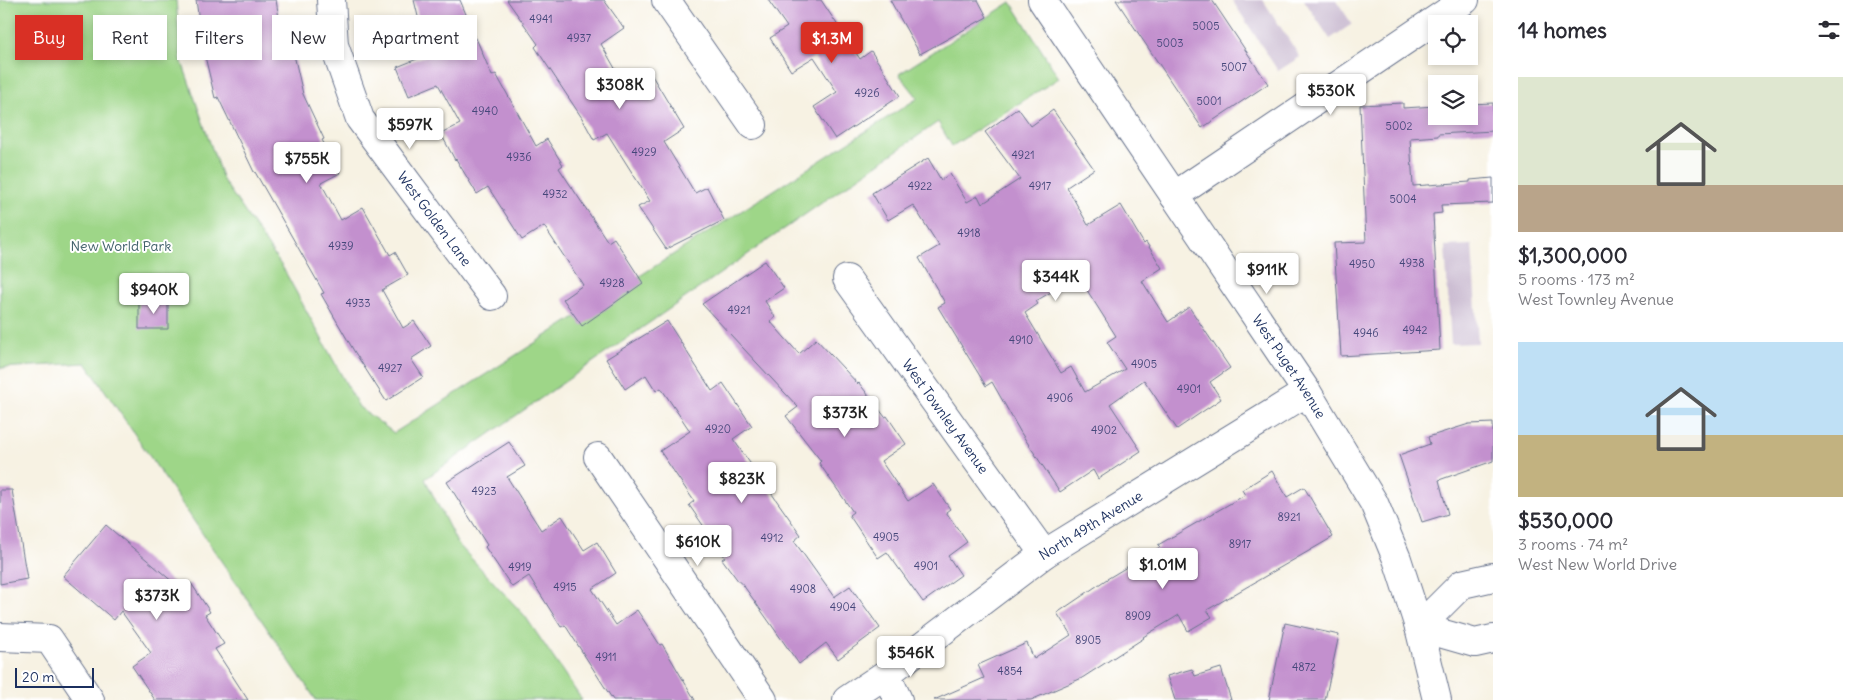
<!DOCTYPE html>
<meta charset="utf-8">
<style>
:root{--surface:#fff;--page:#f7f7f7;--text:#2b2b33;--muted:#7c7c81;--accent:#d93025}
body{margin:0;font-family:Delius,sans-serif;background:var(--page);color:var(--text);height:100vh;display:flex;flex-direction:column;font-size:19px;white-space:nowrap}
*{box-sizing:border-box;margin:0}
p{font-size:16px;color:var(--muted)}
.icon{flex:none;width:28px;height:28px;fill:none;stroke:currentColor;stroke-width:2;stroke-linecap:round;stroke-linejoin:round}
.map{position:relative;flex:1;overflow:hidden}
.sheet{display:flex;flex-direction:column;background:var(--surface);width:375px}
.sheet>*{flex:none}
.guide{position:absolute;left:15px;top:15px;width:475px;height:45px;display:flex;gap:10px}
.controls{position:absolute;left:1428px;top:15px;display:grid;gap:10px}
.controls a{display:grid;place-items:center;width:50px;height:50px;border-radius:0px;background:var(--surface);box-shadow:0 2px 8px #0003;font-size:25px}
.scale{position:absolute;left:15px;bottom:12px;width:79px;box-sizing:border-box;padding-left:5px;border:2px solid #1b2f5e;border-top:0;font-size:14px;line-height:18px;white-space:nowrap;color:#1b2f5e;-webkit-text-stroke:4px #fff;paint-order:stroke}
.price{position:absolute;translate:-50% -42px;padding:0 11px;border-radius:5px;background:#fff;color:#222;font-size:16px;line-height:32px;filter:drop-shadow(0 1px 2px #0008)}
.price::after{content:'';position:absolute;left:50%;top:30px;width:15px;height:11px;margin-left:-8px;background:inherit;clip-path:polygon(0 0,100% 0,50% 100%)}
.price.selected{background:var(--accent);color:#fff}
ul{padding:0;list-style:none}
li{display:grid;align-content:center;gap:10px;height:265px;padding:0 25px}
li span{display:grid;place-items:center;height:155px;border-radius:0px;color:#555}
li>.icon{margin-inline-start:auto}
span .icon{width:90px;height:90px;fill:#fffc;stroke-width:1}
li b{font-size:21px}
h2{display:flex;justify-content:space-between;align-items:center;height:60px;padding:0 25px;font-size:21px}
.chip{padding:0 18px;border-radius:0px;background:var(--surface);box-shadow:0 2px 8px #0003;font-size:18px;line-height:45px}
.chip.selected{background:var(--accent);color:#fff}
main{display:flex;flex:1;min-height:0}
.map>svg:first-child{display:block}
</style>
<main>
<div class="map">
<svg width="1493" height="700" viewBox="0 0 1493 700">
<rect width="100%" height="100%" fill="#fff"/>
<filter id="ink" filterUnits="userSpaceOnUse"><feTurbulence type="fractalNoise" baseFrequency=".02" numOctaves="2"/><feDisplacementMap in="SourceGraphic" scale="10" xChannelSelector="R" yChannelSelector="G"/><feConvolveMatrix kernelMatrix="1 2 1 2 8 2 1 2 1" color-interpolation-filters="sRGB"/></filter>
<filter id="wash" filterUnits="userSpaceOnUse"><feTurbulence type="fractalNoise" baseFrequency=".0096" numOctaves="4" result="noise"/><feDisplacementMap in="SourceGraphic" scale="20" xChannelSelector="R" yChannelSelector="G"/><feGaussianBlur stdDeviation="1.12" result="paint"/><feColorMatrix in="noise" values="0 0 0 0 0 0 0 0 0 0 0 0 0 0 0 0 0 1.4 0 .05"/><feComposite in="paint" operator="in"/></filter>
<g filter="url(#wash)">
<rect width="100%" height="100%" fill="#f7f2e3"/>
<!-- industrial -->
<g fill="#ccbed3">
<path d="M1232 0H1263L1300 57 1278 71Z"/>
<path d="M1304 0H1336L1352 24 1330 39Z"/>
<path d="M1472 245 1478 343 1451 344 1445 246Z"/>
</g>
<!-- green -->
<path fill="#9ed688" stroke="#5c8273" d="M0 0H176L181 59 223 180 283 268 359 407 394 433 918 98 899 74 1011 2 1059 78 952 146 938 122 425 479 457 543 525 616 582 700H316L86 363 0 368Z"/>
<g id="blocks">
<!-- building -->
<g fill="#c390ce" fill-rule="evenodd">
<path d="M196 0H276L284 48 292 46 303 94 324 139 322 140 340 173 321 183 341 220 363 207 390 255 395 252 408 275 382 290 403 328 414 321 431 346 411 359 423 377 386 401 354 351 321 294 324 293 255 172H254L218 97 215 98 203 48Z"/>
<path d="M414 0H460L492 76 496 74 536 146 547 139 563 165 559 168 608 242 614 238 643 283 582 326 563 299 583 285 544 226 522 240 488 187 477 194 456 159 455 160 441 134 460 124 438 84 409 96 397 67 427 55 419 35 422 33Z"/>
<path d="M507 0H604L624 28 601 44 624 84 648 69 684 129 664 142 695 193 707 187 724 220 666 249 638 207 650 201 607 133 594 140 582 118 535 47 538 44Z"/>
<path d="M768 0H821L860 59 871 51 900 96 835 139 814 107 837 92 814 57 791 71 770 38 787 27Z"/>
<path d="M890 0H978L987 17 920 54Z"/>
<path d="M1116 0H1212L1268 84 1202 128Z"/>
<path d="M1403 103V108L1436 106V116H1469V104L1493 103V131L1438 134V136L1410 138 1413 186 1470 182V180L1493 178V203L1441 205 1442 213 1433 214 1440 350 1341 356 1334 243 1366 242 1360 105Z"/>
<path d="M1018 108 1031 126 1053 110 1094 169 1067 187 1088 225 1121 205 1144 244 1146 242 1162 268 1142 281 1168 322 1189 307 1230 368 1210 382 1221 399 1177 429 1144 380 1110 404 1141 451 1098 479 1093 470 1060 492 1021 433 992 382 986 386 938 307 945 303 919 258 939 246 913 205 888 220 872 193 928 158 941 180 950 174 967 202 978 196 982 204 1020 179 985 132ZM1078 276 1116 336 1107 342 1125 369 1085 392 1071 367 1061 373 1025 313 1038 304 1036 301Z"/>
<path d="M765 261 784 288 765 301 775 317 770 321 799 354 816 339 858 384 859 383 885 417 887 416 906 444 881 461 908 501 933 484 950 509 946 512 967 542 948 556 961 575 923 602 887 552 878 558 849 515 853 512 819 463 821 461 786 416 798 407 702 304Z"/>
<path d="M168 300V329H139V301Z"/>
<path d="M667 321 712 391 723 383 752 426 733 439 801 535 794 541 834 597 850 586 880 628 838 659 826 643 799 664 741 582H739L722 559 725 557 689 505 694 501 660 451 690 431 661 388 656 391 646 375 625 389 606 359Z"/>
<path d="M1493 423V461L1439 480 1448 514 1422 522 1399 455 1430 444 1428 437 1469 424Z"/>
<path d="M509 442 525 466 507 477 541 530 562 516 584 550 597 542 616 573 592 589 616 625 637 610 660 645 662 644 695 700H613L565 625 561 627 529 576 512 587 485 547 487 545 447 482Z"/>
<path d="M1272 471 1287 497 1304 487 1333 537 1207 610 1212 617 1188 631 1179 615 1143 637 1144 638 1082 678 1031 700H934L984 678 978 665 1027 643 1034 659 1071 635 1057 613 1107 579 1160 547 1158 545 1245 495 1242 490Z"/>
<path d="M0 490H12L27 579 0 584Z"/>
<path d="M106 525 181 589 191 583 210 612 205 615 224 644 215 649 248 700H155L132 666 151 653 121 611 114 620 63 576Z"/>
<path d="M1285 623 1339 635 1325 700H1269Z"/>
<path d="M1221 668 1231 700H1175L1167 676 1192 669 1195 676Z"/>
</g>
</g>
</g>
<g filter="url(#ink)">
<use href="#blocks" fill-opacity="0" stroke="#68738d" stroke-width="1"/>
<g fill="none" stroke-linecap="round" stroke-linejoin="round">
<defs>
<g id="minor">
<path id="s1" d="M331 0 334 45 360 119 492 296"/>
<path d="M666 0 753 125"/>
<path id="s2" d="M1042 0 1307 392 1374 503 1397 559 1419 627 1437 700"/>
<path d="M1174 196 1465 0"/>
<path id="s3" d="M847 279 1044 554"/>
<path d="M598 457 763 700"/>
<path d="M1419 627 1462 584 1493 577"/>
<path d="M1419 627 1475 643 1493 639"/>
<path d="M0 637 49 639 90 700"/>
<path d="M886 674 898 700"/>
<path id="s4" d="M847 700 886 674 1044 554 1307 392"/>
</g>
</defs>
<!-- minor casing -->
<use href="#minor" stroke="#68738d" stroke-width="30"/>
<!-- minor -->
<use href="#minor" stroke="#fff" stroke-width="28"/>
</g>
</g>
<g text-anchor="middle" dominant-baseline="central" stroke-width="4" stroke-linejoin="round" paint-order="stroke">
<!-- number labels -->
<g font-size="11" fill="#45477a">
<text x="541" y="19">4941</text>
<text x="1206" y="26">5005</text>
<text x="579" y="38">4937</text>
<text x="1170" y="43">5003</text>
<text x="1234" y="67">5007</text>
<text x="867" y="93">4926</text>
<text x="1209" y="101">5001</text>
<text x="485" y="111">4940</text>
<text x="1399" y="126">5002</text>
<text x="644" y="152">4929</text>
<text x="1023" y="155">4921</text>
<text x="519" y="157">4936</text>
<text x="920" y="186">4922</text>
<text x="1040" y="186">4917</text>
<text x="555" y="194">4932</text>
<text x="1403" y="199">5004</text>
<text x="969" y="233">4918</text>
<text x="341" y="246">4939</text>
<text x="1412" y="263">4938</text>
<text x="1362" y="264">4950</text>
<text x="612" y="283">4928</text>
<text x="358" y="303">4933</text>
<text x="739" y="310">4921</text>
<text x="1415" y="330">4942</text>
<text x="1366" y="333">4946</text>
<text x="1021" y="340">4910</text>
<text x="1144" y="364">4905</text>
<text x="390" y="368">4927</text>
<text x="1189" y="389">4901</text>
<text x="1060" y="398">4906</text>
<text x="718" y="429">4920</text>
<text x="1104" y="430">4902</text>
<text x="484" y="491">4923</text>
<text x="1289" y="517">8921</text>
<text x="886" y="537">4905</text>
<text x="772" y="538">4912</text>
<text x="1240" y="544">8917</text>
<text x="926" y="566">4901</text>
<text x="520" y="567">4919</text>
<text x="565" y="587">4915</text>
<text x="803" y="589">4908</text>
<text x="843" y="607">4904</text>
<text x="1138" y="616">8909</text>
<text x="1088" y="640">8905</text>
<text x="606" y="657">4911</text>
<text x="1304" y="667">4872</text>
<text x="1010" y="671">4854</text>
</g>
<!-- street labels -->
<g font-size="14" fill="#1b2f5e" stroke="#fff">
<text stroke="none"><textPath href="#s1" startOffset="248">West Golden Lane</textPath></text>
<text stroke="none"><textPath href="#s2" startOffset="442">West Puget Avenue</textPath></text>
<text stroke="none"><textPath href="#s3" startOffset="169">West Townley Avenue</textPath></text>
<text stroke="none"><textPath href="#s4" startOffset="300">North 49th Avenue</textPath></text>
</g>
<!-- park labels -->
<g font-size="14" fill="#42616b" stroke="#fff">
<text x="121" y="246">New World Park</text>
</g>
</g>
</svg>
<div class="controls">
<a><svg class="icon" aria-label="locate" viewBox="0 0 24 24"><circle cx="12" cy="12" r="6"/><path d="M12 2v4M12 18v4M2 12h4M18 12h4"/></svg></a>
<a><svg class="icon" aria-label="layers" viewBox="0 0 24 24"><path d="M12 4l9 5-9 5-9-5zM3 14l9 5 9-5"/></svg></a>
</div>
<div class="scale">20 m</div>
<b class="price selected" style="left:832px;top:64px">$1.3M</b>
<b class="price" style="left:620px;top:110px">$308K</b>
<b class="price" style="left:1331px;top:116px">$530K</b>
<b class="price" style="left:410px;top:150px">$597K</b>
<b class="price" style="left:307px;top:184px">$755K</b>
<b class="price" style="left:1267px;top:295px">$911K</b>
<b class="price" style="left:1056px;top:302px">$344K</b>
<b class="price" style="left:154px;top:315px">$940K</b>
<b class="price" style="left:845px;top:438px">$373K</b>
<b class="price" style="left:742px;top:504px">$823K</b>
<b class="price" style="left:698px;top:567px">$610K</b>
<b class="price" style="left:1163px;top:590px">$1.01M</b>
<b class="price" style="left:157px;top:621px">$373K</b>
<b class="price" style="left:911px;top:678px">$546K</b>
<div class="guide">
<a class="chip selected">Buy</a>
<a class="chip">Rent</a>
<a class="chip">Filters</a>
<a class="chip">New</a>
<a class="chip">Apartment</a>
</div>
</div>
<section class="sheet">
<h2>14 homes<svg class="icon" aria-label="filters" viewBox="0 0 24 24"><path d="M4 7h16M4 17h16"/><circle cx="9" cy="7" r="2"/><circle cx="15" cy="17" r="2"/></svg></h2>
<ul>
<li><span style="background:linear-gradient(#dfe7d0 70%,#b9a48a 0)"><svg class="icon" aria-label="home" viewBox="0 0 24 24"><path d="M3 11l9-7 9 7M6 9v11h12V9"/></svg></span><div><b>$1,300,000</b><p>5 rooms · 173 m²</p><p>West Townley Avenue</p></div></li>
<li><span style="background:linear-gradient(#bfe0f5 60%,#c2b280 0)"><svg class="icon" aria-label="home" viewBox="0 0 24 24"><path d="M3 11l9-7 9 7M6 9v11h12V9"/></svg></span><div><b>$530,000</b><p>3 rooms · 74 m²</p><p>West New World Drive</p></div></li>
</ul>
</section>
</main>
